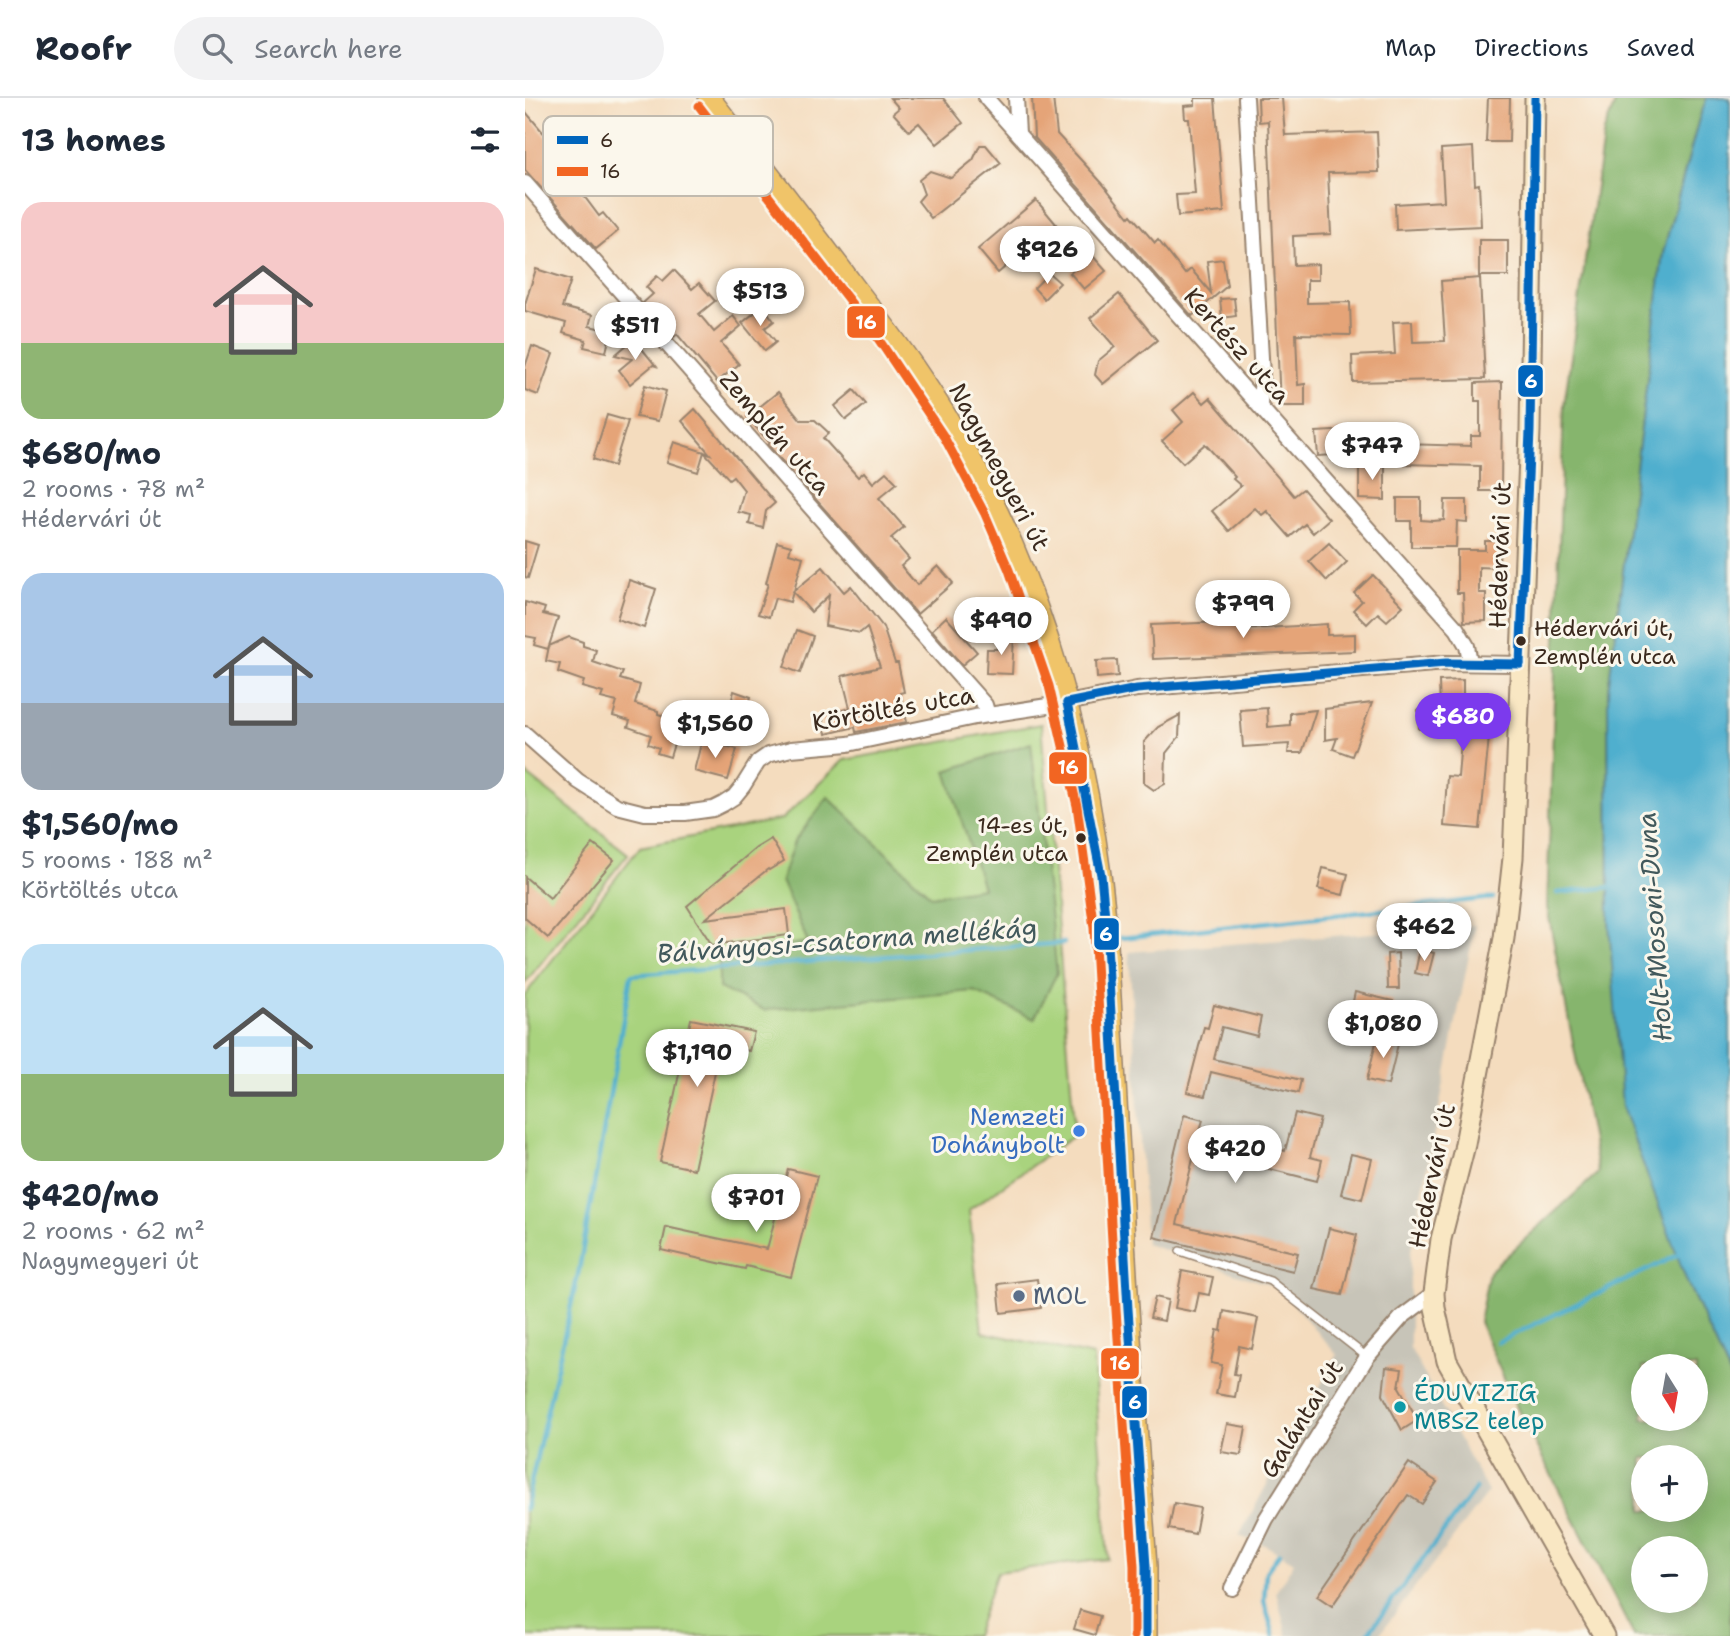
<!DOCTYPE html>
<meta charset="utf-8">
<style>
:root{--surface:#fff;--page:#f2f2f3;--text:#1f2937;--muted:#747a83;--line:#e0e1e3;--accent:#7c3aed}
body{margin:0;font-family:"Shantell Sans",sans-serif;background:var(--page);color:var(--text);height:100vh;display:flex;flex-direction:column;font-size:26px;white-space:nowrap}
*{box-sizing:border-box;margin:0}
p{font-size:23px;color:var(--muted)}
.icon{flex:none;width:38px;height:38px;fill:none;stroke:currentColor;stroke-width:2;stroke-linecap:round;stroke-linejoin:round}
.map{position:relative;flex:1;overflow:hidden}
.panel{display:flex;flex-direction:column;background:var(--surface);width:525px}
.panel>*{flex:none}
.needle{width:46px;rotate:169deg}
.buttons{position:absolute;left:1106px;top:1256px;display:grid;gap:14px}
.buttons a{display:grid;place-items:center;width:77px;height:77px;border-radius:50%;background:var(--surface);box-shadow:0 4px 18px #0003;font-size:35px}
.price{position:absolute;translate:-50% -60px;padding:0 16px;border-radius:24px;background:#fff;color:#222;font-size:23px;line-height:46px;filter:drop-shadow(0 2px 4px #0008)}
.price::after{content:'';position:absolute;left:50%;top:42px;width:21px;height:16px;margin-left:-10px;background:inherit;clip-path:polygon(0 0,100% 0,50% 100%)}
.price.on{background:var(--accent);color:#fff}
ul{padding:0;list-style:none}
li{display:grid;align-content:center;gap:14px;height:371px;padding:0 21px}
li span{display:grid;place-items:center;height:217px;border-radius:21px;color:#555}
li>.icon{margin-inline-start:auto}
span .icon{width:126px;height:126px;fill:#fffc;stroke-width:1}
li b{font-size:30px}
h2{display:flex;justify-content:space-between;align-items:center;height:84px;padding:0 21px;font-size:30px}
header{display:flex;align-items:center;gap:42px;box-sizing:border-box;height:98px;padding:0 35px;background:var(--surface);border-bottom:2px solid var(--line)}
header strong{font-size:33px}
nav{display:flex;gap:38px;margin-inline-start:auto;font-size:24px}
.search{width:490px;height:63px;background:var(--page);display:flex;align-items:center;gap:18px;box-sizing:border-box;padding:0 24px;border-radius:38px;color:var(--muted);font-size:26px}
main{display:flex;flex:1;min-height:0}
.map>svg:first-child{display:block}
</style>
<header>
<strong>Roofr</strong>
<div class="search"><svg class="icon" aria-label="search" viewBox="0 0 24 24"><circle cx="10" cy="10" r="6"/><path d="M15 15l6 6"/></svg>Search here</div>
<nav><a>Map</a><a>Directions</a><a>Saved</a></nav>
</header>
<main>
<section class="panel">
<h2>13 homes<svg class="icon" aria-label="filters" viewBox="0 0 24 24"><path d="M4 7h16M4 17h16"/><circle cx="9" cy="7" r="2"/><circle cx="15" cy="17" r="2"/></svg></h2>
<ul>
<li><span style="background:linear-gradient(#f6c9c9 65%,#8fb573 0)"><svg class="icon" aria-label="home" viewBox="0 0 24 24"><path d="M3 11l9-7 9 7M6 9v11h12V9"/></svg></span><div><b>$680/mo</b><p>2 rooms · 78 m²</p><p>Hédervári út</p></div></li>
<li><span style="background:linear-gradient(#a9c7e8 60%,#9aa5b1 0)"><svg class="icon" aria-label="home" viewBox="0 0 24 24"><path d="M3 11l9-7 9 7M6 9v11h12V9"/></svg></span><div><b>$1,560/mo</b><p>5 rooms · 188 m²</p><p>Körtöltés utca</p></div></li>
<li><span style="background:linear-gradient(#bfe0f5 60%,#8fb573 0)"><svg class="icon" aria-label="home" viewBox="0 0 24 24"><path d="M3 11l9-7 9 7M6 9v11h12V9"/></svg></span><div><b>$420/mo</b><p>2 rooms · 62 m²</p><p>Nagymegyeri út</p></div></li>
</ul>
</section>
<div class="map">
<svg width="1205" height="1538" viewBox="0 0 1205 1538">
<rect width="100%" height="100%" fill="#fbf7ec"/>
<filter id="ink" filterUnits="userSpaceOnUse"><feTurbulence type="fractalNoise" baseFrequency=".0143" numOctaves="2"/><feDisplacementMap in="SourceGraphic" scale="14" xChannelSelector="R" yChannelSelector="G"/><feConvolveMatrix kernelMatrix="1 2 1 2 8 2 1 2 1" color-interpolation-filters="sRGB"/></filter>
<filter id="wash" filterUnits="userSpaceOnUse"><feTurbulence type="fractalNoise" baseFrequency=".00686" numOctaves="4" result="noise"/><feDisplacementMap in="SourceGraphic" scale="28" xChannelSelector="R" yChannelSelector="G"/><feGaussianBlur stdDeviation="1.57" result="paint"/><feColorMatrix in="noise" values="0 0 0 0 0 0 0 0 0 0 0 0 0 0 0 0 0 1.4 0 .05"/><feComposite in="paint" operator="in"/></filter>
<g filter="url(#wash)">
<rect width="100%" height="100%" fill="#f4dcbe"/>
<!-- industrial -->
<path fill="#c7c4b8" d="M950 827 885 1158V1250L963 1394 853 1538H762L751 1494 769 1464 740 1447 714 1438 812 1257 754 1190 621 1146 604 854Z"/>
<!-- green -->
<g fill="#a9d37e" stroke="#727e4e" stroke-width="2">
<path d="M516 626 550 1037 444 1112 457 1234 568 1258 583 1461 472 1474 450 1538H0V897L115 749 257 721 319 662Z"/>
<path d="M0 675 103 756 0 885Z"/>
</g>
<!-- forest -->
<g fill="#86b56d" stroke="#607046" stroke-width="2" fill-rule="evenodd">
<path d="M1092 0H1182L1174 21 1138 155 1083 593 1084 824 1162 1184 1205 1277V1538H1109L993 1312 954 1224 964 1174 1073 1075 1022 809 1039 307 1079 33ZM1118 1269H1171V1321H1118ZM1118 1360H1171V1412H1118ZM1118 1451H1171V1503H1118Z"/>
<path d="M506 645 532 875 509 921 448 893 239 912 194 890V857L283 844 256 783 269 744 303 699 406 798 458 790 421 673Z"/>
</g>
<!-- water -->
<path fill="#50afce" stroke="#466c76" stroke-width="2" d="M1182 0H1205V1277L1162 1184 1097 1009 1084 824 1083 593 1138 155 1174 21Z"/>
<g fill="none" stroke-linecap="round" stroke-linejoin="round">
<!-- stream -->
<g stroke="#50afce" stroke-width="4.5">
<path d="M1032 795 1087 789"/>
<path d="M596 840 968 800"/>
<path d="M973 1244 1155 1156"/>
<path d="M0 1411 54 1172 106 877 539 845"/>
<path d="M749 1538 739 1503 741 1474 754 1456"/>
<path d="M841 1538 951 1390"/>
</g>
</g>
<g id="blocks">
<!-- building -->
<g fill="#e5a478">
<path d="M365 0H418L438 25 412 46 394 25 384 33 368 15 374 10Z"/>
<path d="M507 0H528L532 36 577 85 604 119 606 117 630 145 633 142 660 176 666 171 686 195 682 163 698 161 702 188 667 218 509 39Z"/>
<path d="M670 0H690L699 114 653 118 651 97 670 96 664 21H660L659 8 670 7Z"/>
<path d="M733 0H757L760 37 852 34 854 74 803 75 806 136 768 138 769 167 793 166V182H782V205L825 204 826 237 771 236 773 287 780 286V308H755L743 23 734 24Z"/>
<path d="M963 0H985L984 44H961Z"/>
<path d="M0 13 33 52 45 41 64 65 68 61 77 72 59 85 56 94 74 118 78 115 93 133 71 151 0 72Z"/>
<path d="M455 47H461L476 65 406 120 393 103 399 96 394 82 405 73 426 80 448 62Z"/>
<path d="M948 49 950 87 954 86 956 128 871 132 870 106 919 103 916 51Z"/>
<path d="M511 102 531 126 473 175 453 151Z"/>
<path d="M553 141 581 173 559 191 545 175 554 167 540 152Z"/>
<rect x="954" y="142" width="29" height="36"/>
<path d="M11 171 46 182 37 209 67 217 64 228 86 233 81 254 59 249 61 242 38 235 41 225 0 213V206Z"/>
<path d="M149 172 167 191 174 185 190 203 174 216 189 234 208 218 216 228 196 245 214 266 192 284 152 236 149 239 118 205 128 196 121 189 132 178 138 183Z"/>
<path d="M524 175 535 185 519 201 509 190Z"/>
<path d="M955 180 960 281 828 284 827 258 870 256 868 224 887 223 888 244 920 243 916 183Z"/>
<path d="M594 196 632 242 578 286 570 277 573 263 590 249 565 220Z"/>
<path d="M709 200 711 218 697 220 695 201Z"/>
<path d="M238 208 249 223 240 230 251 244 240 253 217 225Z"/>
<path d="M109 241 131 268 128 267 105 286 94 272 107 261 90 257Z"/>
<path d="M7 248 28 256 13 297 0 292V269Z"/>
<path d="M977 284 976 393H955V368L878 366V346L946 348V338H955V303H950V285Z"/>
<path d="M120 287 141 293 133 323 111 319Z"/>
<path d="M329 292 341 306 321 322 310 308Z"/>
<path d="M253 294 276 322H290L304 335 298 340 333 379 339 374 348 385 361 374 372 385 354 400 379 429 366 440 384 461 376 468 392 487 413 468 428 485 392 516 243 347 245 345 222 319Z"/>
<path d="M669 294 679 305 685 300 769 398 778 391 804 421 788 435 780 426 765 439 742 413 737 417 730 410 704 433 687 413 716 388 708 381 710 379 680 346 658 365 637 343 658 324 648 312Z"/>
<path d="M170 311 250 405 241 413 238 430 224 426 226 417 213 414 219 392 208 378 204 381 179 354 173 374 142 364 149 344 185 356 157 323Z"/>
<path d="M82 317 103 323 89 368 68 361Z"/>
<path d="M825 332 826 356 793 358 791 334Z"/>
<path d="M834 367H860V402L834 401Z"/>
<path d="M872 400H896V422L908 423 919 422 920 402H942V424L932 423 931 449H886V423H872Z"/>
<path d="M0 443 13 447 3 480 0 479Z"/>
<path d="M960 443H975L974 470 954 469V495H961V523L939 524 938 495H932V452H960Z"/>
<path d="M252 444 266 448 264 455 278 459 269 493 298 469 319 494 326 488 358 529 370 565H373L379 594 375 595 382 624 331 634 330 629 301 636 297 617 325 610 317 578 355 569 342 529 335 535 300 528 304 497 286 514 268 494 265 504 250 500 244 519 233 516 243 486 241 485Z"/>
<path d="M804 445 822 464 802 483 784 463Z"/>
<path d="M848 477 878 508 862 523 853 515 842 526 828 512 837 503 829 495Z"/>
<path d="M104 482 131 491 119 530 92 521Z"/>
<path d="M0 504 20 510 18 516 33 520 23 551 9 547 11 540 0 538Z"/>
<path d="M421 519 452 554 437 567 407 532Z"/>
<path d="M724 523 725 531 802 526V537L830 536V553L628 561 626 527Z"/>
<path d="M272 532 288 538 275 575 259 569Z"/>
<path d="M473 538 489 539 487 576 461 575 462 551H472Z"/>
<path d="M44 539 58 544V548L71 552 68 564 98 574 95 581 115 587 110 606 133 613V616L156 623 145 659 132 655 134 650 123 646 126 637 103 629 105 623 88 618 92 604 76 600 78 595 57 589 59 583 33 574 35 566 21 563 24 548Z"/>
<path d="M592 562 593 578 572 580 571 563Z"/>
<path d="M938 582V613L975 612V629H965L955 731 919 728 922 678 933 679 937 630 894 631 893 612H915L914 583Z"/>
<path d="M209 593 226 599 222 614 205 609Z"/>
<path d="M847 605 827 658 808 651 812 640 800 642V611Z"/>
<path d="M742 610 743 629 765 627V615L791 612 777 655H763L764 646 718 649 715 612Z"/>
<path d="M655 617 654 639 641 655 640 686 629 692 619 685V644L633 629Z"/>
<path d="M177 642 212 651 203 682 169 673Z"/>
<path d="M246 741 259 763 244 772 243 771 180 821 261 811 264 837 187 847 162 808 231 750Z"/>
<path d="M68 746 89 762 23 840 0 820V779L25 800Z"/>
<path d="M798 770 823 776 818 797 793 791Z"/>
<path d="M895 851 909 855 903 878 890 875Z"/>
<path d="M873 855 874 891H863L862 856Z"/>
<path d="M830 894 868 903 865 917 827 908Z"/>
<path d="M689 907 736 919 732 938 697 929 689 961 776 982 773 995 686 974 680 998 662 994 679 929 683 930Z"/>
<path d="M166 921 229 934 224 953 196 946 169 1071 135 1064Z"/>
<path d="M853 936 874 942 863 987 842 982Z"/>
<path d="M770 1015 795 1021 785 1059 797 1062 792 1083 693 1058 695 1051 672 1045 652 1126 773 1155 768 1173 629 1139 659 1017 678 1022 675 1032 760 1053Z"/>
<path d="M826 1056 847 1061 837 1101 816 1096Z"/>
<path d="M263 1071 292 1078 266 1179 221 1168 220 1171 136 1152 141 1129 242 1151Z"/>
<path d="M804 1130 832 1137 817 1197 789 1191Z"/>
<path d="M657 1173 688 1179 684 1197 674 1195 670 1214 650 1210Z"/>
<path d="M512 1181 516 1210 476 1215 473 1186Z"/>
<path d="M630 1199 643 1202 639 1223 625 1220Z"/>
<path d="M699 1213 733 1220 727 1251 714 1248 709 1276 714 1277 710 1299 691 1296 697 1267 686 1265 692 1232 696 1233Z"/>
<path d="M861 1269 877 1271 874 1289 893 1322 877 1332 858 1297Z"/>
<path d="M702 1326 721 1329 716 1357 696 1354Z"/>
<path d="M884 1365 912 1384 897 1406 883 1397 807 1508 792 1498Z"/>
<path d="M649 1405 675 1410 670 1436 644 1431Z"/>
<path d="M555 1512 575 1518 570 1537 549 1531Z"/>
</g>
</g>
</g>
<g filter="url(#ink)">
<use href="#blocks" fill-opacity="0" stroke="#98836e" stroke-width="2"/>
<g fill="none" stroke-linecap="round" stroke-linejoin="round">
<defs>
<path id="lane" d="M655 1153 745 1183 842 1259"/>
<g id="street">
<path d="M461 0 932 531 942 548 945 564"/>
<path d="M491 0 493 36"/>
<path d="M721 0 737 277 735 307"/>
<path d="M0 85 444 589 460 607 463 617"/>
<path d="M0 636 53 683 92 708 120 715H160L188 711 198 706 209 699 218 688 233 664 243 657 266 651 323 646 450 619 542 605 612 591 921 565 995 566"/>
<path d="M707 1490 741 1421 842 1259 877 1219 909 1195"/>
</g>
<path id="secondary" d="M1010 0 1005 333 988 760 979 840 939 1051 916 1141 909 1195 910 1210 922 1263 1079 1538"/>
<path id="primary" d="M184 0C233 63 282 125 329 189 370 242 410 296 442 355 523 501 565 663 581 829L603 1211 621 1468V1538"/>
</defs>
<!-- lane casing -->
<use href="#lane" stroke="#98836e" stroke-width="10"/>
<!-- street casing -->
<use href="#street" stroke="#98836e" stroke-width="18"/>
<!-- secondary casing -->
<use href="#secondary" stroke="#98836e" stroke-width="23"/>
<!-- primary casing -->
<use href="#primary" stroke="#98836e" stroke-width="24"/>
<!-- lane -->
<use href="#lane" stroke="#fff" stroke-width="7"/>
<!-- street -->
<use href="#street" stroke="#fff" stroke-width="14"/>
<!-- secondary -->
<use href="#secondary" stroke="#f9e7c3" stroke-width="19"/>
<!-- primary -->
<use href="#primary" stroke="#f0c469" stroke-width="21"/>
<defs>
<g id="bus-1">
<path d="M995 566 1005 333 1010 0"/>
<path d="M542 605 576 777 581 829 603 1211 621 1468V1538"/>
<path d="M542 605 612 591 921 565 995 566"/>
</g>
<path id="bus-2" d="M174 8 350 236 419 339 460 416 484 472 524 588 552 708 569 830 591 1212 609 1468V1538"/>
</defs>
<!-- bus-1 casing -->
<use href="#bus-1" stroke="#fbf7ec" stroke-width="14"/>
<!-- bus-2 casing -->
<use href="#bus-2" stroke="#fbf7ec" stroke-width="14"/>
<!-- bus-1 -->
<use href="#bus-1" stroke="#0065bd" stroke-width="9"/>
<!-- bus-2 -->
<use href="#bus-2" stroke="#f26522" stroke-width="9"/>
</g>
</g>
<!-- markers -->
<g fill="#3b2a1e" stroke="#fbf7ec" stroke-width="2.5">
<circle cx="996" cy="543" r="6"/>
<circle cx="556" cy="740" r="6"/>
</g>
<circle fill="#3f7fe0" stroke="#fbf7ec" stroke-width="2.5" cx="554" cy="1033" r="7"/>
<circle fill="#5c6f8a" stroke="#fbf7ec" stroke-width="2.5" cx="494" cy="1198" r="7"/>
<circle fill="#0f9aa8" stroke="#fbf7ec" stroke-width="2.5" cx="875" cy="1309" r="7"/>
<g text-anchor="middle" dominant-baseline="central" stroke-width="6" stroke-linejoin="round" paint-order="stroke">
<!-- bus labels -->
<g font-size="22" fill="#3b2a1e" stroke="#fbf7ec" text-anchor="start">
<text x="1009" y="530">Hédervári út,<tspan x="1009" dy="28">Zemplén utca</tspan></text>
<text x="543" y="727" text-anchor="end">14-es út,<tspan x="543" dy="28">Zemplén utca</tspan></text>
</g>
<!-- street labels -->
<g font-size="24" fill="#3b2a1e" stroke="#fbf7ec">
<text transform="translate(712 248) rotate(48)">Kertész utca</text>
<text transform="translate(250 335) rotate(49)">Zemplén utca</text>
<text transform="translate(474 369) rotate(62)">Nagymegyeri út</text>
<text transform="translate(975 457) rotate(-88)">Hédervári út</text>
<text transform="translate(368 611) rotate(-10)">Körtöltés utca</text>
<text transform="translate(907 1078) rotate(-78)">Hédervári út</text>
<text transform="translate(777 1321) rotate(-58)">Galántai út</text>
</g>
<!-- shop labels -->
<g font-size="24" fill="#366cbe" stroke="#fbf7ec" text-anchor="end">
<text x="540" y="1019">Nemzeti<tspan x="540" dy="28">Dohánybolt</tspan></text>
</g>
<!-- service labels -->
<g font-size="24" fill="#4e5e75" stroke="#fbf7ec" text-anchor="start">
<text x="508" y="1198">MOL</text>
</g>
<!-- culture labels -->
<g font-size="24" fill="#0d838f" stroke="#fbf7ec" text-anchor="start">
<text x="889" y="1295">ÉDUVIZIG<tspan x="889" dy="28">MBSZ telep</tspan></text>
</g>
<!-- water labels -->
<g font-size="26" font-style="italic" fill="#42595c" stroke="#fbf7ec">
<text transform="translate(1129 829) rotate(-94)">Holt-Mosoni-Duna</text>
<text transform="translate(322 842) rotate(-4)">Bálványosi-csatorna mellékág</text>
</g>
</g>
<!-- legend -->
<rect x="18" y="18" width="230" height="80" rx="10" fill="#fbf7ec" stroke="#c1baae" stroke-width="2"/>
<rect x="32" y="38" width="31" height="8" fill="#0065bd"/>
<rect x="32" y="69" width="31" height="9" fill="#f26522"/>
<g font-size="19" fill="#3b2a1e">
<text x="75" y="49">6</text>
<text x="75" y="80">16</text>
</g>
<g stroke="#fbf7ec" stroke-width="2.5">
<rect x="321" y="207" width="40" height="34" rx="7" fill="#f26522"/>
<rect x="992" y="266" width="27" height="34" rx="7" fill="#0065bd"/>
<rect x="523" y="653" width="40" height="34" rx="7" fill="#f26522"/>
<rect x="568" y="819" width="27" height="34" rx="7" fill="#0065bd"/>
<rect x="575" y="1249" width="40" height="33" rx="7" fill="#f26522"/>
<rect x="596" y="1287" width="27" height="34" rx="7" fill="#0065bd"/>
</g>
<g font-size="19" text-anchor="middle" font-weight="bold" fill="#fff">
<text x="341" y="231">16</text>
<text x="1006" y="290">6</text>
<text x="543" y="676">16</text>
<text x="581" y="843">6</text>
<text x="595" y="1272">16</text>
<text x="610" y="1311">6</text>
</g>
</svg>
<div class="buttons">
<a><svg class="needle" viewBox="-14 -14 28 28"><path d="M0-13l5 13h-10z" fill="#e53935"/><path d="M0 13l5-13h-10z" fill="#747a83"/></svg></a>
<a>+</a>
<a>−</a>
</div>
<b class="price" style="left:522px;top:188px">$926</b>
<b class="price" style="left:235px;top:230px">$513</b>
<b class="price" style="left:110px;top:264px">$511</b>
<b class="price" style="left:847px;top:384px">$747</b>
<b class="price" style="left:718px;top:542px">$799</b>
<b class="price" style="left:476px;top:559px">$490</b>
<b class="price on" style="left:938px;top:655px">$680</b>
<b class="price" style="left:190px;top:662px">$1,560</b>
<b class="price" style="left:899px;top:865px">$462</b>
<b class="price" style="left:858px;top:962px">$1,080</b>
<b class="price" style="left:172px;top:991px">$1,190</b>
<b class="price" style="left:710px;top:1087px">$420</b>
<b class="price" style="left:231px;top:1136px">$701</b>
</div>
</main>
